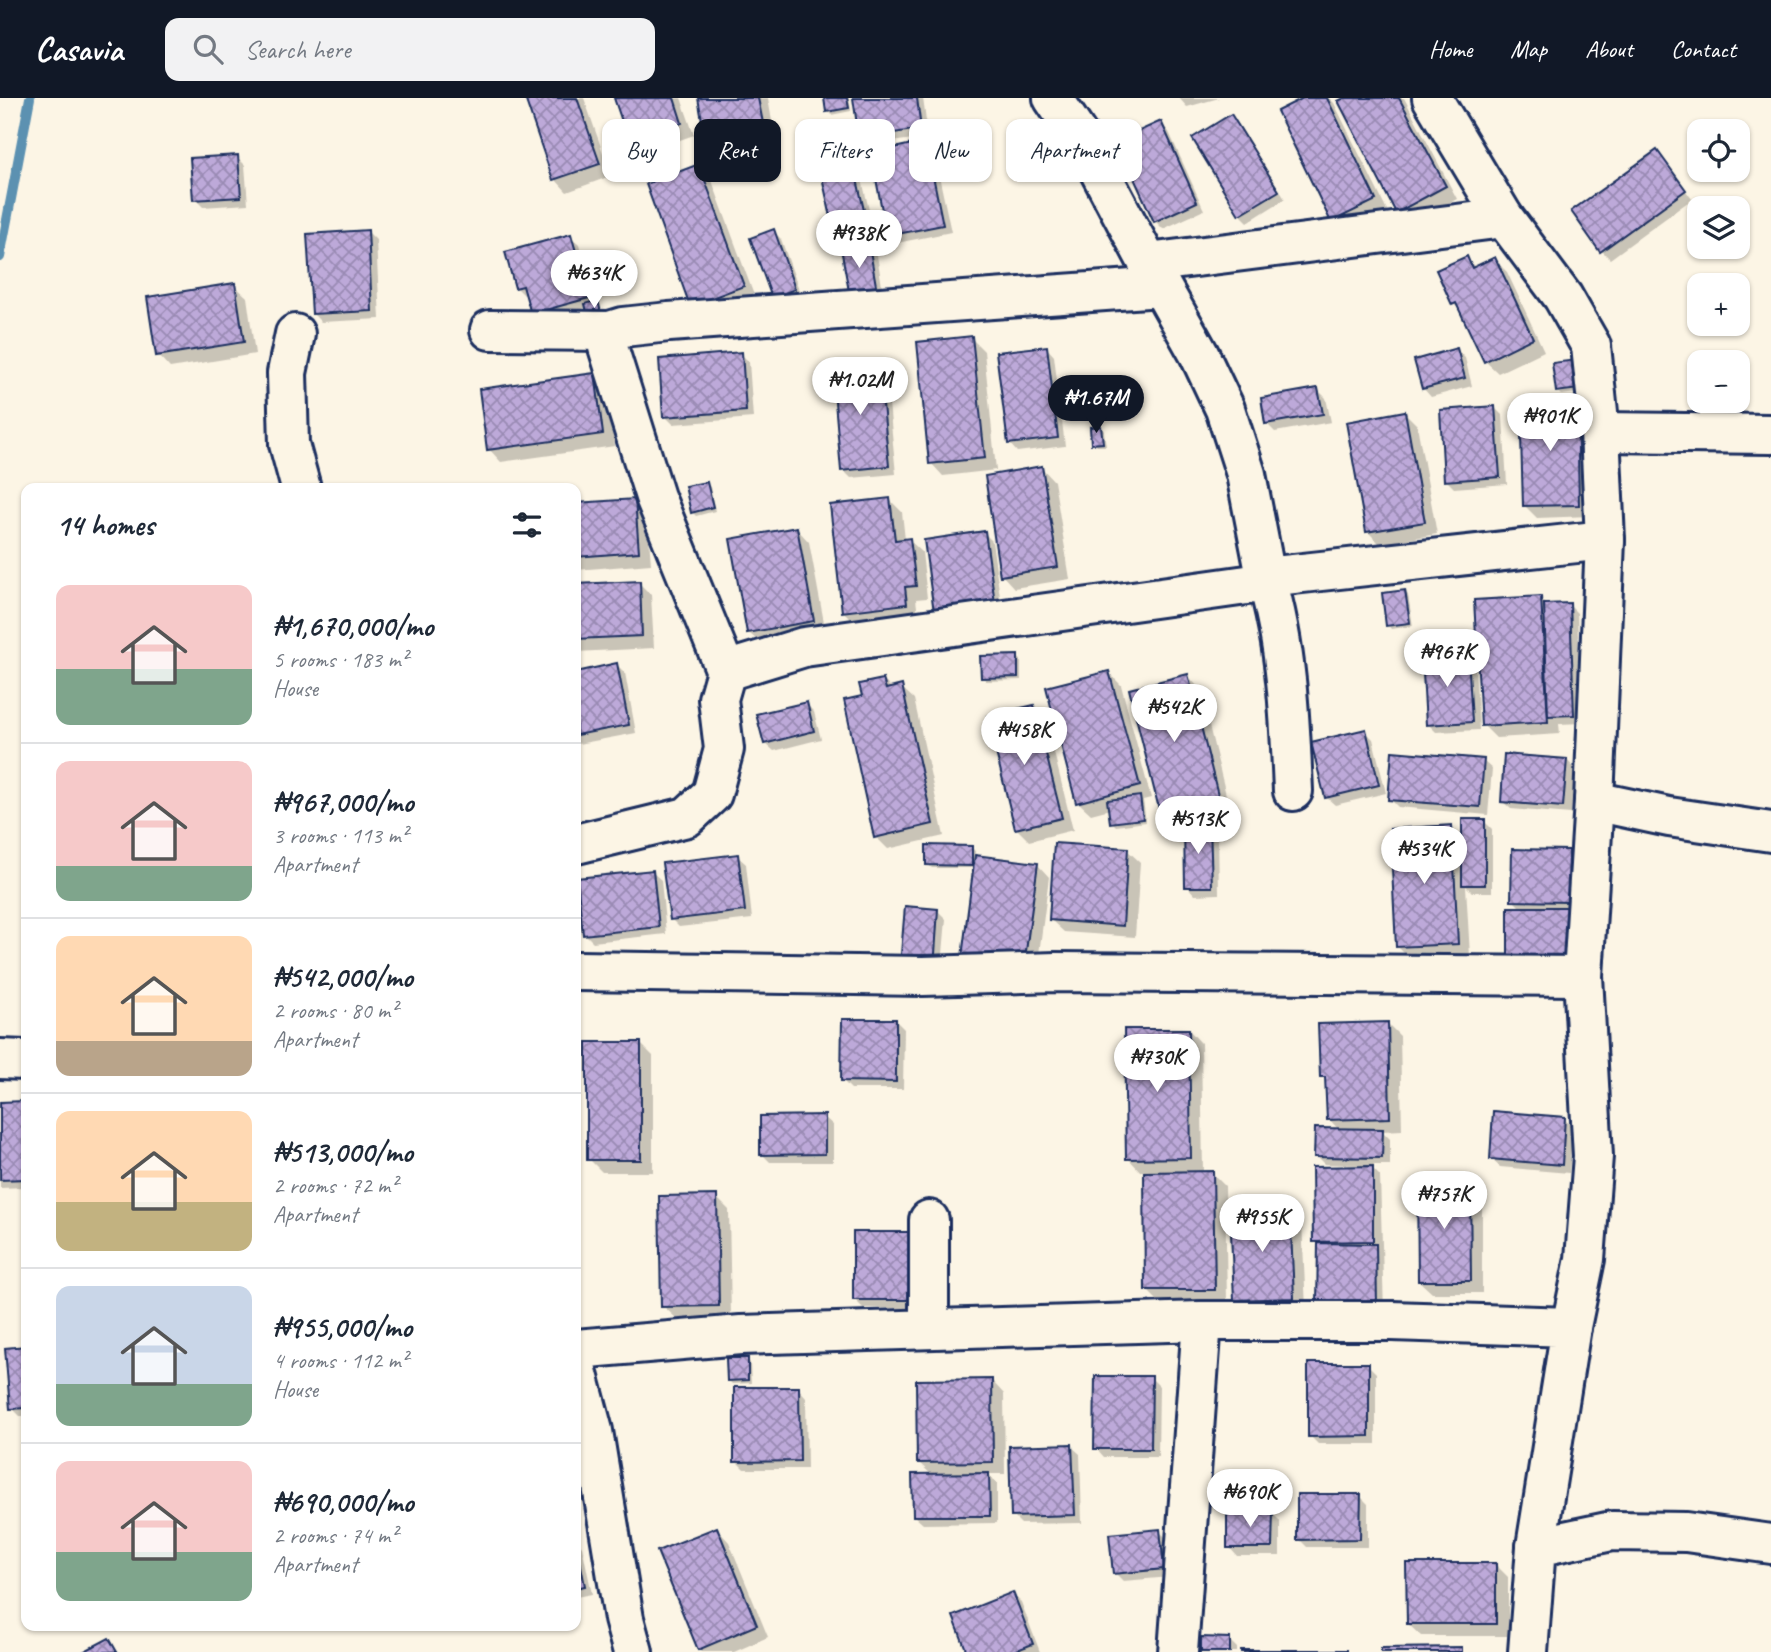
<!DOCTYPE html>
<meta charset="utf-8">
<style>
:root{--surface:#fff;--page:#f2f2f3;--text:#1f2937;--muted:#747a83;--line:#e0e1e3;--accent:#111827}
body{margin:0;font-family:Caveat,sans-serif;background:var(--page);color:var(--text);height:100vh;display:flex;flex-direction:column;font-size:26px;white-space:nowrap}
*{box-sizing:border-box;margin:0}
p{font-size:23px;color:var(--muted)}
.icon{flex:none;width:38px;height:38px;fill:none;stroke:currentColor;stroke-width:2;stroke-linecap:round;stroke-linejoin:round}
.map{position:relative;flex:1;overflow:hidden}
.details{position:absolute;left:21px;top:385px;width:560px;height:1148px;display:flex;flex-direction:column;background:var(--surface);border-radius:14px;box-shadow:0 2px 5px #0004}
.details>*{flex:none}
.hud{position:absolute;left:602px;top:21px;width:665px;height:63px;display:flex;gap:14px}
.buttons{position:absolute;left:1687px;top:21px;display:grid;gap:14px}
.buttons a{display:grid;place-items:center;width:63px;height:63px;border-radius:14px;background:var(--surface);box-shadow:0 2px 5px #0004;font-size:35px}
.price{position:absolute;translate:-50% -60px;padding:0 16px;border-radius:24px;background:#fff;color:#222;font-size:23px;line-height:46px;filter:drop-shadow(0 2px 4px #0008)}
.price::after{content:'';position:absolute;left:50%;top:42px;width:21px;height:16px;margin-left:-10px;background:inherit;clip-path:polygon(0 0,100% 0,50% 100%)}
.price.active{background:var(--accent);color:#fff}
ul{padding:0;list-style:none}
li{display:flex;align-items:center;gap:21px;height:175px;padding:0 35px}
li+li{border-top:2px solid var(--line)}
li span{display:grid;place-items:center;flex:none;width:196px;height:140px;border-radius:14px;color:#555}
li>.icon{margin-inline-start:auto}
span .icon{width:84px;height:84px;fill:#fffc;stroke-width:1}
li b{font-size:30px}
h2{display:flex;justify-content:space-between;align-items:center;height:84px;padding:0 35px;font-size:30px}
.chip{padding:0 24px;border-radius:14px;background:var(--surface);box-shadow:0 2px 5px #0004;font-size:24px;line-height:63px}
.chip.active{background:var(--accent);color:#fff}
header{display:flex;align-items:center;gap:42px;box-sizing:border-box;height:98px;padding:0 35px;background:var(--accent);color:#fff}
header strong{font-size:33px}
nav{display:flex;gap:38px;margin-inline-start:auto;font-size:24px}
.search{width:490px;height:63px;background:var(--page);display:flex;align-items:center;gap:18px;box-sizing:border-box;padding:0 24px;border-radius:14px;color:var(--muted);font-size:26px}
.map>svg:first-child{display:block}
</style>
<header>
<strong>Casavia</strong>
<div class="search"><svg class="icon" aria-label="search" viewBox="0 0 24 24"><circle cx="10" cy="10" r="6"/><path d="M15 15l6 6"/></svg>Search here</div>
<nav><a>Home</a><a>Map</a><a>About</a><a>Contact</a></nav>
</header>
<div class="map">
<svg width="1771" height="1554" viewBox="0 0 1771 1554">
<defs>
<pattern id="building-cross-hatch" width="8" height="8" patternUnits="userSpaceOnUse" patternTransform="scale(1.75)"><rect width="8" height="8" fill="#bda9d9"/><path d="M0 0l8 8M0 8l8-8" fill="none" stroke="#998ab3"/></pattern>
</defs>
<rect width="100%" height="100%" fill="#fcf5e5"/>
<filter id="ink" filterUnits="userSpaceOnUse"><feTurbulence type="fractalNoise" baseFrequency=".0143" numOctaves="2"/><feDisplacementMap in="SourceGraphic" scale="14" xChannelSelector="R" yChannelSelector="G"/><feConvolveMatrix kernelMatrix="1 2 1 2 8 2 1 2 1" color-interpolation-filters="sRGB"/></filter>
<g filter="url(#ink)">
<!-- shadow -->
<g fill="#0003">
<path d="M527 0H584L611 78 567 94 555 81Z"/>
<path d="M616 0H681L694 37 643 55 631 43Z"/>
<path d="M699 0H768L776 47 720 57 707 45Z"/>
<path d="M826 0H849L851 13 831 17 828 13Z"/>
<path d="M855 0H923L928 39 869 47 861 39Z"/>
<path d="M1179 0H1219L1187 9Z"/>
<path d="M1307 0H1329L1334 5 1388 114 1345 135 1333 123Z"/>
<path d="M1348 0H1404L1457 101 1409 126 1397 114Z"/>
<path d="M1231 19 1239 27 1285 101 1248 124 1240 116Z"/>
<path d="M1161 25 1169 34 1204 112 1163 131 1155 123Z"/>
<path d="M926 45 934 54 951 134 897 145 889 137Z"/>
<path d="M1657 54 1692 101 1610 161 1602 153Z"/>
<path d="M850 56 858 64 874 134 843 140 835 132Z"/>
<path d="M237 59 245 67 248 106 203 109 195 101Z"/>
<path d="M699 68 711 80 755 200 704 219Z"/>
<path d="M773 133 781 141 802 200 781 207Z"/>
<path d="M368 134 376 142 380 221 321 224 313 216Z"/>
<path d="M570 138 579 146 595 205 599 206 541 223 527 196 524 197 516 189Z"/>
<path d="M867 142 876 151 885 207 861 212Z"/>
<path d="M1466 160 1476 170 1494 161 1507 174 1544 253 1498 275 1485 263 1463 215 1454 206Z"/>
<path d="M234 187 247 199 255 256 170 270 158 257Z"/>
<path d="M971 240 984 253 996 372 943 378 931 365Z"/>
<path d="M1046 249 1054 258 1065 348 1017 354 1009 345Z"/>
<path d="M1457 252 1465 260 1472 288 1431 299 1423 290Z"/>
<path d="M741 256 749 264 753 320 673 326 665 318Z"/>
<path d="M878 267 886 275 896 376 851 380 843 372Z"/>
<path d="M1554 267 1591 293 1561 297 1557 293Z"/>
<path d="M594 277 607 290 615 348 501 364 489 351Z"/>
<path d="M1318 292 1326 300 1331 324 1275 334 1267 326Z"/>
<path d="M1576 303 1588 316 1591 418 1537 420 1524 407Z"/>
<path d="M1495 310 1503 318 1507 386 1454 390 1446 382Z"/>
<path d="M1405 315 1417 327 1437 436 1380 446 1368 434Z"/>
<path d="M1101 329 1104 333 1106 348H1097L1093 345Z"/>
<path d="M1042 370 1054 383 1070 481 1014 490 1002 477Z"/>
<path d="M706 385 710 389 715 413 696 418 692 414Z"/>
<path d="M890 402 902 414 905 442H909L922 454 927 500 916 501 918 518 856 526 843 513Z"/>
<path d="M634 403 647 415 651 466 576 472V407Z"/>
<path d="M797 431 809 444 826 535 761 546 748 534Z"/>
<path d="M984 435 992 443 1002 513 944 521Z"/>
<path d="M639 485 651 497 654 550 576 554V488Z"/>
<path d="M1405 494 1408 497 1413 528 1391 531 1388 527Z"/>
<path d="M1540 500 1548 508 1569 507 1577 515 1582 625 1559 626 1560 636 1496 640 1483 627Z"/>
<path d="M1467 557 1475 566 1479 632 1436 634 1428 626Z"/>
<path d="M1017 559 1021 562V582L986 583 983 579Z"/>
<path d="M617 567 625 575 636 635 578 646 576 643V576Z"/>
<path d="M1109 575 1121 587 1151 700 1143 702 1146 724 1116 728 1112 724 1110 711 1091 716 1078 704Z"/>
<path d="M1188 578 1200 591 1230 713 1174 727 1162 715Z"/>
<path d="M883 582 892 591 901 589 914 601 944 738 888 751 876 739 864 599Z"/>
<path d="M806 606 814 614 821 641 774 653 765 645Z"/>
<path d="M1033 609 1046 622 1073 732 1029 743 1016 730Z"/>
<path d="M1365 633 1373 641 1386 695 1335 707 1326 699Z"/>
<path d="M1567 662 1575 671 1571 716 1511 711 1502 703Z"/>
<path d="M1483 663 1492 671 1488 717 1398 709 1390 701Z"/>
<path d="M1484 723 1492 731V794H1472L1466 788 1470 858 1410 861 1398 849 1451 729 1464 742Z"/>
<path d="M1209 728 1218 736 1219 796 1195 797 1187 788Z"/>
<path d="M971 749 975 753V758L1037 766 1049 779 1036 879 975 770H932L928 767Z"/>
<path d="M1127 752 1140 764 1135 839 1064 834 1051 822Z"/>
<path d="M1568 754 1576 762 1575 811H1522L1513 802Z"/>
<path d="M737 758 746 766 752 821 679 829 671 821Z"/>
<path d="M652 774 661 782 666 836 593 844 585 836Z"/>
<path d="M937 812 946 821 941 879 910 876Z"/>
<path d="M896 923 904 931 903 991H851L843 983Z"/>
<path d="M1387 925 1400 938 1402 1032 1382 1033 1390 1041V1067H1369L1380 1078 1384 1215 1315 1143 1361 1070V1067L1324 1066 1316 1058 1339 1032 1329 1021 1327 984 1322 978Z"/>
<path d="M1189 932 1201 945 1203 1075H1212L1225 1088 1227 1203 1159 1204 1147 1192 1145 1073H1140L1128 1060Z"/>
<path d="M641 946 653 958V1074H602L589 1061Z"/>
<path d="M23 1004 26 1008V1089L0 1090V1006Z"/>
<path d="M824 1019 833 1027V1064H770L762 1056Z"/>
<path d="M1564 1021 1573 1029 1569 1075 1500 1069 1491 1061Z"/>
<path d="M1470 1084 1482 1097V1195H1432L1419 1183Z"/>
<path d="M716 1099 729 1112 731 1220H676L663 1208Z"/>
<path d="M1289 1110 1302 1123 1306 1211 1248 1214 1236 1202Z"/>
<path d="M928 1143 929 1210H863L855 1202Z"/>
<path d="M26 1250V1318H20L12 1310 7 1251Z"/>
<path d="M747 1261 750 1265 751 1285 732 1286 728 1282Z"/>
<path d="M1368 1267 1376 1275V1346H1318L1310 1338Z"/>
<path d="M1151 1280 1159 1288 1158 1359H1104L1096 1350Z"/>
<path d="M992 1283 1004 1296 1005 1376H988L997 1385V1425L923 1426 914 1418 932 1377 919 1365Z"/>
<path d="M798 1290 806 1299 807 1371H744L736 1363Z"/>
<path d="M1071 1348 1080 1356 1082 1425 1021 1426 1013 1418Z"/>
<path d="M1360 1398 1368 1406V1449H1307L1299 1441Z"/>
<path d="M1272 1415 1280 1423V1458H1237L1229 1449Z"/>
<path d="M717 1431 729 1444 768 1539 734 1554H703L699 1551Z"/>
<path d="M1159 1433 1167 1441 1171 1479 1123 1483 1115 1475Z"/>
<path d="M576 1442 582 1448 592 1496 576 1499Z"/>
<path d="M1495 1466 1508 1479V1538H1421L1408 1526Z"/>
<path d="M1012 1496 1021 1504 1040 1554H969Z"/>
<path d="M1229 1542 1237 1550V1554H1203Z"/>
</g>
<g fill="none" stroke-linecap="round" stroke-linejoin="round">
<!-- stream -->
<path stroke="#5c91b1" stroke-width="10" d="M0 159 30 0"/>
</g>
<!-- building -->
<g fill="url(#building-cross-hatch)" stroke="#1b2f5e" stroke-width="2">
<path d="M525 0H577L600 66 553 82Z"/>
<path d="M614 0H674L682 25 629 44Z"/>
<path d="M698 0H758L765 35 706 45Z"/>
<path d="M824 0H847L849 10 826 14Z"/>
<path d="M853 0H917L921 31 859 40Z"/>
<path d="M1303 0H1327L1376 102 1331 124 1277 13Z"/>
<path d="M1344 0H1399L1446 88 1396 115 1338 3Z"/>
<path d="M1231 16 1279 93 1239 117 1192 40Z"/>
<path d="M1161 23 1197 104 1154 124 1117 43Z"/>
<path d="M926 43 943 127 887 138 871 55Z"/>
<path d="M1657 52 1686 92 1600 154 1571 113Z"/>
<path d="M851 54 867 126 834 133 818 61Z"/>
<path d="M238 57 241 99 193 102 190 60Z"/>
<path d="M699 66 744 188 690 208 646 86Z"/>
<path d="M774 131 795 191 772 200 750 140Z"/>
<path d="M368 132 372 213 312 216 307 136Z"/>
<path d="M571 136 589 200 531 216 523 188 515 190 505 154Z"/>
<path d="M868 141 878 199 851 204 840 145Z"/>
<path d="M1467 158 1472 170 1495 159 1533 240 1484 264 1456 205 1452 207 1436 172Z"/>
<path d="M235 185 244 244 156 258 147 199Z"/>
<path d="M598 202 602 219 589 222 585 206Z"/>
<path d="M972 238 985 360 929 366 917 244Z"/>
<path d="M1047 248 1058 340 1008 346 996 254Z"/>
<path d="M1457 250 1465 280 1422 291 1414 262Z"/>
<path d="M742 254 746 313 663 319 659 261Z"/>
<path d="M1584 261 1588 290 1556 294 1552 265Z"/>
<path d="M879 265 889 368 841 373 832 269Z"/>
<path d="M595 275 603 336 487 352 479 291Z"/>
<path d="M1318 290 1323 316 1265 326 1261 300Z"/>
<path d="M1577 301 1579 407 1523 408 1520 303Z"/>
<path d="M1495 308 1500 379 1444 383 1440 312Z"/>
<path d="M1405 313 1425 424 1366 434 1346 324Z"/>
<path d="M1101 328 1103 345 1091 346 1090 329Z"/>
<path d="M1042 368 1058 469 1000 478 985 378Z"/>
<path d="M707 384 713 409 691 415 685 388Z"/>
<path d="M890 400 895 442 910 440 916 488 905 489 907 506 842 514 830 407Z"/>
<path d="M635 401 639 454 576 459V405Z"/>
<path d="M797 429 814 523 747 535 730 441Z"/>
<path d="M985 433 995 505 934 514 924 442Z"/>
<path d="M640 483 642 538 576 541V486Z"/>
<path d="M1405 492 1410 525 1386 528 1382 495Z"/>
<path d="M1541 498 1548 624 1481 628 1474 502Z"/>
<path d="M1570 505 1574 617 1548 618 1544 506Z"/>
<path d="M1468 556 1472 624 1426 627 1422 558Z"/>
<path d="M1018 557V579L981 580 980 558Z"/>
<path d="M617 565 629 627 576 637V574Z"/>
<path d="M1109 573 1140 688 1076 705 1046 589Z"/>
<path d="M1188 576 1219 701 1160 715 1129 591Z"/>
<path d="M883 581 886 591 902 587 933 726 874 740 844 602 862 598 859 586Z"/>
<path d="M807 604 814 633 764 646 756 616Z"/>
<path d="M1034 607 1062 720 1015 731 987 618Z"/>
<path d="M1366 631 1379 687 1325 700 1311 644Z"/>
<path d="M1392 653 1484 661 1480 709 1388 702Z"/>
<path d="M1504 656 1567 661 1563 709 1501 704Z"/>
<path d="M1140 698 1143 721 1110 725 1107 702Z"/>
<rect x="1462" y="721" width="23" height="66"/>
<path d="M1210 726 1212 789H1185L1184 727Z"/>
<path d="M1452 727 1458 846 1396 849 1390 731Z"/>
<path d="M1054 745 1128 750 1123 828 1049 822Z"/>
<path d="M926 747 972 748V768L926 767Z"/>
<path d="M1512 751 1569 752 1568 804 1511 803Z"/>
<path d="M738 756 745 813 670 822 662 765Z"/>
<path d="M975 757 1038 765 1024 868 962 859Z"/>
<path d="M653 772 659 829 583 837 577 780Z"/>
<path d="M905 808 938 811 934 871 900 868Z"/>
<rect x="1508" y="809" width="63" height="50"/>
<path d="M842 921H896V984L841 983Z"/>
<path d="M1388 924 1390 1020 1327 1022 1325 979H1320L1318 926Z"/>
<path d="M1124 931H1189L1191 1060 1126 1061Z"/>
<rect x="587" y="944" width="54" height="118"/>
<path d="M24 1003 26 1081 0 1082V1004Z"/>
<path d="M1493 1013 1565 1019 1562 1067 1490 1061Z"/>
<path d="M825 1017V1056L760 1057V1018Z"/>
<path d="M1315 1030 1383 1031 1382 1060 1314 1059Z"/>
<path d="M1373 1068V1143L1313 1144 1312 1069Z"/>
<path d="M1213 1073 1215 1192H1145L1144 1074Z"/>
<path d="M1470 1082 1471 1183H1418L1417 1083Z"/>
<path d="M717 1097 719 1208 661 1209 659 1098Z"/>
<path d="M1290 1109 1294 1200 1234 1202 1230 1112Z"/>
<path d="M853 1134H921L922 1202H853Z"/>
<path d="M1318 1145 1376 1146 1377 1208H1317Z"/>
<path d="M26 1248V1310L10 1311 5 1250Z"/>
<path d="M726 1260H748V1282L727 1283Z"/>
<path d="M1308 1265H1369V1338L1308 1339Z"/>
<path d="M1095 1278H1152L1151 1351H1094Z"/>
<path d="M992 1281 993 1364 917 1365 916 1282Z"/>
<path d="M734 1289H799L800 1363 734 1364Z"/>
<path d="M1072 1346 1075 1417 1011 1419 1009 1348Z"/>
<path d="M989 1375 990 1418H913L912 1376Z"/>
<path d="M1297 1396H1361L1360 1441 1297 1442Z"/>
<path d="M1227 1413H1273L1272 1450H1227Z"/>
<path d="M717 1429 757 1527 698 1552 657 1453Z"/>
<path d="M1160 1431 1164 1471 1113 1476 1109 1436Z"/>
<path d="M576 1443 585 1488 576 1490Z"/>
<path d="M1406 1465H1496V1526H1407Z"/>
<path d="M1013 1494 1033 1546 1012 1554H967L953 1518Z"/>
<path d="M1201 1539 1230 1540V1554H1201Z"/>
<path d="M109 1540 117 1554H83Z"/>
<path d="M1462 1549V1554H1381V1550Z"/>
<rect x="1241" y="1552" width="106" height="2"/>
</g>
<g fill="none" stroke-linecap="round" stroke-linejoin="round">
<defs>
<g id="street">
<path d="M1053 0 1090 55 1148 165 1199 256 1225 311 1246 376 1266 479 1605 442"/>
<path d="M1432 0 1504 120 1563 199 1591 248 1600 334 1605 442 1594 703 1583 878 1593 1058 1585 1161 1571 1229"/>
<path d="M1148 165 1504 120"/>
<path d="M490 232 610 233"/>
<path d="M295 236 287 275 289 346 301 390"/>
<path d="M1600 334 1771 336"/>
<path d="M726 573 655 399 608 249 610 233 623 229 669 224 1161 189"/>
<path d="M1594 703 1669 719 1771 734"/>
<path d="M576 746 687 719 712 696 724 651 718 601 726 573 804 549 1254 486 1266 479C1287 548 1290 620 1293 693"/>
<path d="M576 873 923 878 1056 874 1583 878"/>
<path d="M0 961 26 962"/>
<path d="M929 1229V1122"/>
<path d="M576 1251 741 1237 1202 1223H1392L1571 1229 1536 1449 1528 1554"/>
<path d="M576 1269 593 1333 624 1521 633 1554"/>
<path d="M1536 1449 1612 1433 1686 1434 1771 1446"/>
<path d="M1178 1554 1202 1223"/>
</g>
</defs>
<!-- street casing -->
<use href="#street" stroke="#1b2f5e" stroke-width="44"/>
<!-- street -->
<use href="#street" stroke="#fcf5e5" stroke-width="38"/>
</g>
</g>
</svg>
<div class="buttons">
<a><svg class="icon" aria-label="locate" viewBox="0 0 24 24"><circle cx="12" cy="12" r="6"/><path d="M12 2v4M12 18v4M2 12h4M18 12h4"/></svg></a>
<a><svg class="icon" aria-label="layers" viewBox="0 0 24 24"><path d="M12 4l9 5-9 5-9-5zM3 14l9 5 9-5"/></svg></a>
<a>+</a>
<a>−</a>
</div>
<b class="price" style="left:859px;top:172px">₦938K</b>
<b class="price" style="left:594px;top:212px">₦634K</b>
<b class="price" style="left:860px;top:319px">₦1.02M</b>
<b class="price active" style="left:1096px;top:337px">₦1.67M</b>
<b class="price" style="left:1550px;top:355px">₦901K</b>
<b class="price" style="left:1447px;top:591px">₦967K</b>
<b class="price" style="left:1174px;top:646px">₦542K</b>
<b class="price" style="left:1024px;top:669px">₦458K</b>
<b class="price" style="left:1198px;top:758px">₦513K</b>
<b class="price" style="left:1424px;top:788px">₦534K</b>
<b class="price" style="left:1157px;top:996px">₦730K</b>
<b class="price" style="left:1444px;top:1133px">₦757K</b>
<b class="price" style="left:1262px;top:1156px">₦955K</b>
<b class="price" style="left:1250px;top:1431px">₦690K</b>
<div class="hud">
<a class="chip">Buy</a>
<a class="chip active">Rent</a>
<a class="chip">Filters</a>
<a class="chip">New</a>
<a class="chip">Apartment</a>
</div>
<section class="details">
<h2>14 homes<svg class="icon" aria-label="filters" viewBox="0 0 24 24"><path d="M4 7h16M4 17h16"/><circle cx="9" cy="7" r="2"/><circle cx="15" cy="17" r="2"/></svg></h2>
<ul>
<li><span style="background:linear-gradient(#f6c9c9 60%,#7fa58c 0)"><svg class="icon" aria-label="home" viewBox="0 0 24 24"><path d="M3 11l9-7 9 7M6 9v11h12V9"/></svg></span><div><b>₦1,670,000/mo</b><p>5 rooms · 183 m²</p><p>House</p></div></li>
<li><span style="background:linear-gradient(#f6c9c9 75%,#7fa58c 0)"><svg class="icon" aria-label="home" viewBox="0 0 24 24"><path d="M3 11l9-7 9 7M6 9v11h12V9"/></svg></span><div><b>₦967,000/mo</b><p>3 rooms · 113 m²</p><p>Apartment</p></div></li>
<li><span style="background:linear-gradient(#ffd9b3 75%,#b9a48a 0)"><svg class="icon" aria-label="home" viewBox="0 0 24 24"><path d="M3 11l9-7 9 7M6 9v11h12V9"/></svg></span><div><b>₦542,000/mo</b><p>2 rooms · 80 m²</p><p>Apartment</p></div></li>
<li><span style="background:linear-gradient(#ffd9b3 65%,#c2b280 0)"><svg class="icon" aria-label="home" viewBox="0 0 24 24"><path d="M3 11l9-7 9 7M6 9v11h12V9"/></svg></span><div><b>₦513,000/mo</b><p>2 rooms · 72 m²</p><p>Apartment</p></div></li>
<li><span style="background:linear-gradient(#c9d6e8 70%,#7fa58c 0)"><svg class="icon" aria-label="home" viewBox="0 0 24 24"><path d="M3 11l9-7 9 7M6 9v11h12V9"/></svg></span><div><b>₦955,000/mo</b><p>4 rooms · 112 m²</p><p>House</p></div></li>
<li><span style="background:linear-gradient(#f6c9c9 65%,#7fa58c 0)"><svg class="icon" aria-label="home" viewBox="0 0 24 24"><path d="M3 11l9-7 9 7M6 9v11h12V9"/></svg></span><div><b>₦690,000/mo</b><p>2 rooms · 74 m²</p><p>Apartment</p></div></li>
</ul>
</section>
</div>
